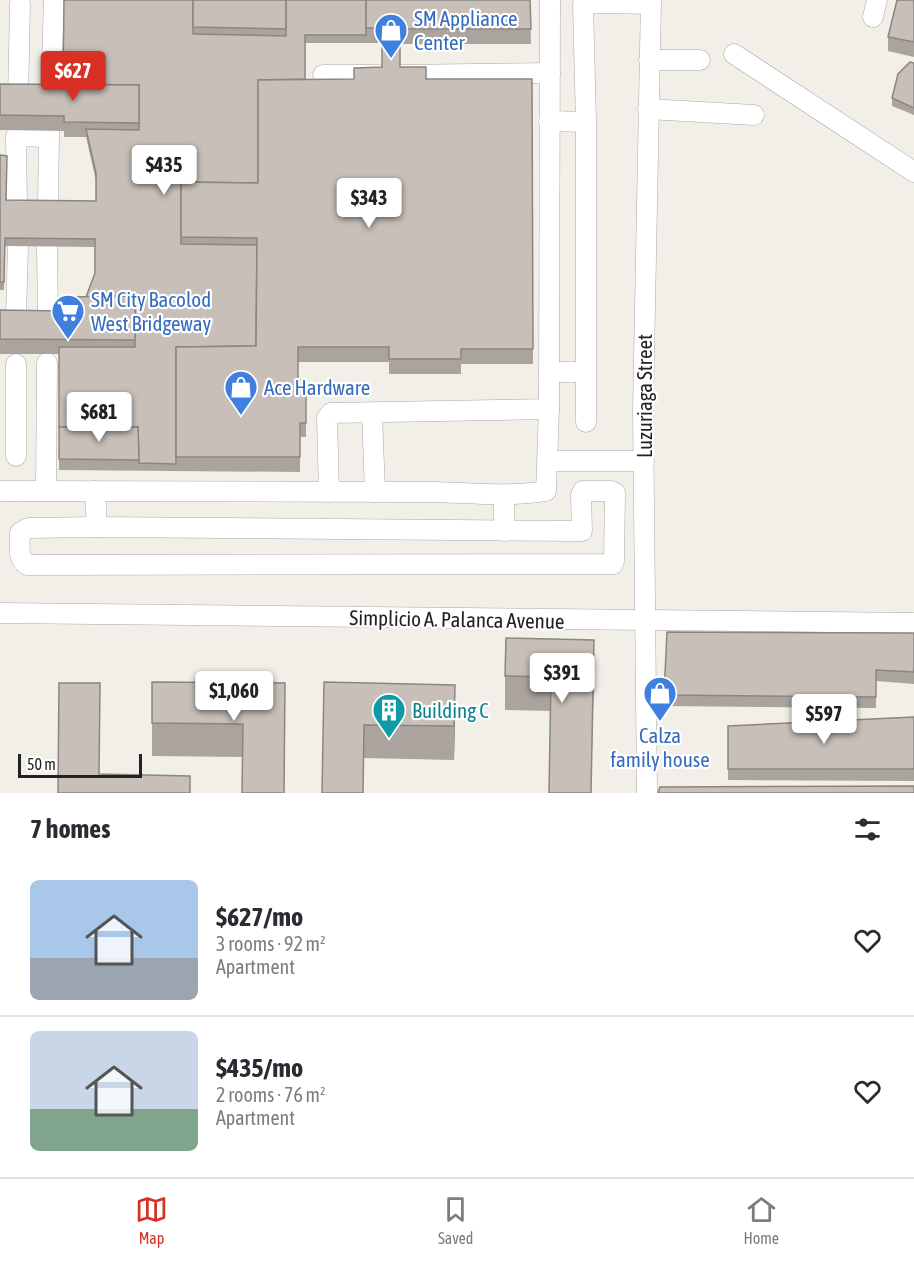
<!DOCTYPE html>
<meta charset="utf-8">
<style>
:root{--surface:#fff;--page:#f2f2f3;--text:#2b2b33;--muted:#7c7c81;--line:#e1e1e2;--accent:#d93025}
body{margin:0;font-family:"Asap Condensed",sans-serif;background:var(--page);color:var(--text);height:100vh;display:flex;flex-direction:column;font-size:22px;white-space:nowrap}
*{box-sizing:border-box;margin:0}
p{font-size:20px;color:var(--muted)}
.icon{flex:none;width:33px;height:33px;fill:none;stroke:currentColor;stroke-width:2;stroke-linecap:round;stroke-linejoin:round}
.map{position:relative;height:793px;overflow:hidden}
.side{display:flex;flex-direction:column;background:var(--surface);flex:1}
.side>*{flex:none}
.scale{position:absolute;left:18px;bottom:15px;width:124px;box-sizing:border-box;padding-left:6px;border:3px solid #222;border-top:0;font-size:16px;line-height:21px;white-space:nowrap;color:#222;-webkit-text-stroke:4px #fff;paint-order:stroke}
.price{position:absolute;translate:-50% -51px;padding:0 14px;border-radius:6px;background:#fff;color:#222;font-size:20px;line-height:39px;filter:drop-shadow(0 2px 3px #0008)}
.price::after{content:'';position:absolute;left:50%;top:36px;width:18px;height:14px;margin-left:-9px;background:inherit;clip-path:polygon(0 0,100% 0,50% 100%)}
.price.current{background:var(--accent);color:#fff}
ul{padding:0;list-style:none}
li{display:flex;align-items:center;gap:18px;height:150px;padding:0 30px}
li+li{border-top:2px solid var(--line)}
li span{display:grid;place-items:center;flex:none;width:168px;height:120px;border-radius:9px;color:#555}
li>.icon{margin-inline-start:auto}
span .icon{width:72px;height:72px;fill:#fffc;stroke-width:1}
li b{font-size:26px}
h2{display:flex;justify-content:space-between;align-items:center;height:72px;padding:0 30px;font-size:26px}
.tab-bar{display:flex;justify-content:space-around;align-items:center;height:84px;border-top:2px solid var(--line);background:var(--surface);font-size:16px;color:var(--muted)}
.tab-bar a{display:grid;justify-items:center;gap:3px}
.tab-bar .current{color:var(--accent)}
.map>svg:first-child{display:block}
</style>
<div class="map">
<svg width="914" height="793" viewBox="0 0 914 793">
<rect width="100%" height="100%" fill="#f2efe9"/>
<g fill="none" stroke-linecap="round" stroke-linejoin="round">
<defs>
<g id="minor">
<path d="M873 17 877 0"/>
<path d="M734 54 914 172"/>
<path d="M649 60H700"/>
<path d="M323 75H379"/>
<path d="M400 75 550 73"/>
<path d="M51 94 54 0"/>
<path d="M18 99 20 4"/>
<path d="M648 109 754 115"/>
<path d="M549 121 586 122"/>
<path d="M17 208 16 136 49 137"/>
<path d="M48 208 49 131"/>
<path d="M47 247 48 322"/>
<path d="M16 316 18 246"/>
<path d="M549 372H586"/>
<path d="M372 413 375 492"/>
<path d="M586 422V122L583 4 606 3 650 4"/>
<path d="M16 456V364"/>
<path d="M548 461H644"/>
<path d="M0 491 435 492C472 493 510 497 546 491L549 409 550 0"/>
<path d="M46 491 47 363"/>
<path d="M95 491 97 527"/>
<path d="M583 491H611L615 493 614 561 613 564 27 565C17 558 20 545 20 533L28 528 97 527 582 531 581 495Z"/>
<path d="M329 492 327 418 331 413 549 409"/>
<path d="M504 531V495"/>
<path d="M0 613 914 623"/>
<path d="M647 793 643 410 651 0"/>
</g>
</defs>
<!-- minor casing -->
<use href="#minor" stroke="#a9a9a9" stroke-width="21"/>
<!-- minor -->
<use href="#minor" stroke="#fff" stroke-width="20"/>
</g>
<!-- wall -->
<g fill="#aba49e" fill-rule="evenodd">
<path d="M64 0H530L531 44H400V67L426 79H532L533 364H461V374H389V362H298V380H306V437H300V472L59 470V354H0V310L60 311 86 297 95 273V247L5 246 4 290H0V155L6 200 96 201V181L86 137H64V131L0 130V84H63ZM305 43H382V67L354 79H305Z"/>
<path d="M914 0V57L888 51V37Z"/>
<path d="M914 63V115L892 106V98Z"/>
<path d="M914 633V684L876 681V708L664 706V695Z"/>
<path d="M594 674 551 711 505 710V676Z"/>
<path d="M152 682 285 683 243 757 152 756Z"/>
<path d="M324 682 455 719 454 760 364 758Z"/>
<path d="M914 717V781L728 780V726Z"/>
</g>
<!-- shaded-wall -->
<g fill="#8b8681">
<path d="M594 640V674L591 793Z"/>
<path d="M455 685V719L454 760V726Z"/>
</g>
<!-- building -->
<g fill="#c7bfb8" stroke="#8b8681" stroke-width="1.5">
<path d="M64 0H193V34L286 36V0H366V35H305V79L258 80V183L181 182V244L257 245 256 346 176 347V464L139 463 138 427H59V347H135V296L86 297 95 273V239L5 238 4 282H0V155L7 156 6 200 96 201V173L86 129 139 130V85L63 84Z"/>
<path d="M193 0H286V29L193 27Z"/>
<path d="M366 0H530L531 29H400V67H426V79H532L533 349H461V359H389V347H298V380H306V423H300V457H176V347L256 346 257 238 181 237V182L258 183V80L354 79V68L382 67V28H366Z"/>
<path d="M897 0H914V42L888 37Z"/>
<path d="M910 62 914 63V108L892 98 898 74Z"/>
<path d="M0 84 139 85V123L64 122V116L0 115Z"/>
<path d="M135 296V340L0 339V310L60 311 64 297Z"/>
<path d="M59 427H138L139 460 59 459Z"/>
<path d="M667 632 914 633V672L876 670V697L664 695Z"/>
<path d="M506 638 594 640 591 793H549L551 677 505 676Z"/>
<path d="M152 682 285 683 284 793H242L243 724 152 723Z"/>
<path d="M324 682 455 685 454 726 364 725 363 793H322Z"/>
<path d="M59 683H100L99 774 190 776V793H58Z"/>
<path d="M914 717V769H728V726Z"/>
<path d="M914 786V793H658L660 787Z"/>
</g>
<!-- icons -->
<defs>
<symbol id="shop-pin" viewBox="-11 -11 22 30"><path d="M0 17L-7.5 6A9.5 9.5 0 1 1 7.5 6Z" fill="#3f7fe0" stroke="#fff"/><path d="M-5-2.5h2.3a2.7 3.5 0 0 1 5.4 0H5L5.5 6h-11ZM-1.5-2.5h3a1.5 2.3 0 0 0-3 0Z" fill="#fff"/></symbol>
<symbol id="supermarket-pin" viewBox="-11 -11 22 30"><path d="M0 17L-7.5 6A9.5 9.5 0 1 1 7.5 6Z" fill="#3f7fe0" stroke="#fff"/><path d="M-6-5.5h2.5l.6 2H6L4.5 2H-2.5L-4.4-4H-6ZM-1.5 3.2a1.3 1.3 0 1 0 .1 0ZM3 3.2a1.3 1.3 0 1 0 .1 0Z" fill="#fff"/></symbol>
<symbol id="building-pin" viewBox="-11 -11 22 30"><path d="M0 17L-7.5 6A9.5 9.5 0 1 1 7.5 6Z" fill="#0f9aa8" stroke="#fff"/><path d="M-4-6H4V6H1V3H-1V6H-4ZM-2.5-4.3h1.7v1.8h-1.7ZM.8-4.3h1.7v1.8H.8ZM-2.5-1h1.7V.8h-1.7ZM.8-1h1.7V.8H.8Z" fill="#fff"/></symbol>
</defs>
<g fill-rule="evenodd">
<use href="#shop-pin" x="372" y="11" width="38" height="52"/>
<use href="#supermarket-pin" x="49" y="292" width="38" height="52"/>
<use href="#shop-pin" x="222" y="368" width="38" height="52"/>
<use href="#shop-pin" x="641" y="674" width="38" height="52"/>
<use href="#building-pin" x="370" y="691" width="38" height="52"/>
</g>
<g text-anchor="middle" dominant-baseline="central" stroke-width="4.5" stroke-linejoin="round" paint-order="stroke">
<!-- shop labels -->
<g font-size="21" fill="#366cbe" stroke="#fff" text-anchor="start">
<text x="414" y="18">SM Appliance<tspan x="414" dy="24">Center</tspan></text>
<text x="91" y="299">SM City Bacolod<tspan x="91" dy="24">West Bridgeway</tspan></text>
<text x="264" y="387">Ace Hardware</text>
<text x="660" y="735" text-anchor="middle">Calza<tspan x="660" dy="24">family house</tspan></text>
</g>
<!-- street labels -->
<g font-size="21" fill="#222" stroke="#fff">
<text transform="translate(644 396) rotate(-90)">Luzuriaga Street</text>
<text transform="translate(457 619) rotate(1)">Simplicio A. Palanca Avenue</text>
</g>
<!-- culture labels -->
<g font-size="21" fill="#0d838f" stroke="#fff" text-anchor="start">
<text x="412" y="710">Building C</text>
</g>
</g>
</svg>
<div class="scale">50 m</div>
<b class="price current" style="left:73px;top:102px">$627</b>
<b class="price" style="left:164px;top:196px">$435</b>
<b class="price" style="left:369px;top:229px">$343</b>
<b class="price" style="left:99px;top:443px">$681</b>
<b class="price" style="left:562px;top:704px">$391</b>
<b class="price" style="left:234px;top:722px">$1,060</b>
<b class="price" style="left:824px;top:745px">$597</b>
</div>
<section class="side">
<h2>7 homes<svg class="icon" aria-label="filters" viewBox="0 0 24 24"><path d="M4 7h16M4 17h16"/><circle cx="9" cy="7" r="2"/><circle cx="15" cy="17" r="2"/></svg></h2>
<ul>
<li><span style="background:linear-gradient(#a9c7e8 65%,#9aa5b1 0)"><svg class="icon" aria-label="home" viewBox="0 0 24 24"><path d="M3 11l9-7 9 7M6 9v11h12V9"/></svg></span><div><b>$627/mo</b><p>3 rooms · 92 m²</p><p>Apartment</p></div><svg class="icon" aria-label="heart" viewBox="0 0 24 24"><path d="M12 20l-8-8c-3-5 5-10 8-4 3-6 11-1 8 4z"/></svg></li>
<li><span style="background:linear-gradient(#c9d6e8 65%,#7fa58c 0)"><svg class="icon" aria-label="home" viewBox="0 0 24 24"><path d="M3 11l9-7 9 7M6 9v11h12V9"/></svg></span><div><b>$435/mo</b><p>2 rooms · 76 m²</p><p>Apartment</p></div><svg class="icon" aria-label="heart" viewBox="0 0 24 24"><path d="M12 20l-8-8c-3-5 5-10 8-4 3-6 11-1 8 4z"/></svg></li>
</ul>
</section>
<nav class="tab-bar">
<a class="current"><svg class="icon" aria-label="map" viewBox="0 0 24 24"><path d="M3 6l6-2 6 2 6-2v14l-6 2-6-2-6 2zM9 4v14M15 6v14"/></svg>Map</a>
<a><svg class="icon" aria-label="saved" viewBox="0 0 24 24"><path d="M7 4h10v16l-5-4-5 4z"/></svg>Saved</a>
<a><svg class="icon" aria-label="home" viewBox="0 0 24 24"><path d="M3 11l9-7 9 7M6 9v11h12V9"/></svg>Home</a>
</nav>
